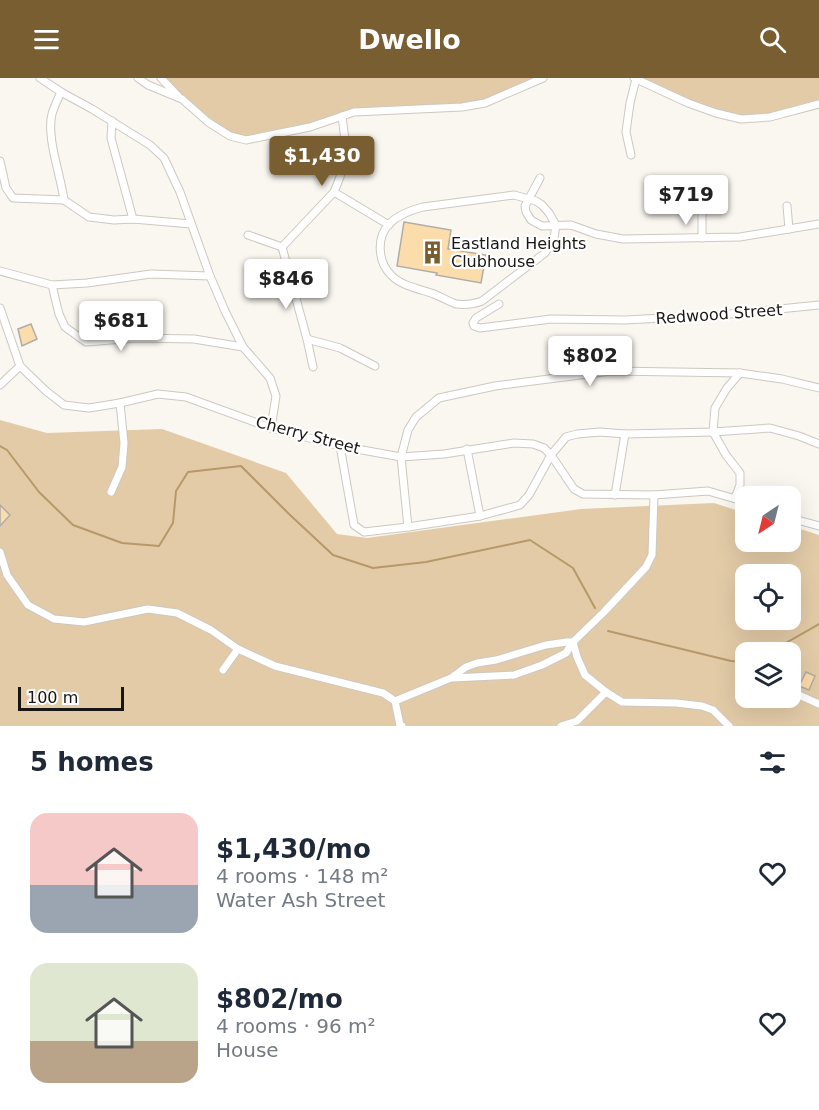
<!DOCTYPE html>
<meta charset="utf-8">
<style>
:root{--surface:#fff;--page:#f2f2f3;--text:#1f2937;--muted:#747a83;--accent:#795e31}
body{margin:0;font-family:"DejaVu Sans",sans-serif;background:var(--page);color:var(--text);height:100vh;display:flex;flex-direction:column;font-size:22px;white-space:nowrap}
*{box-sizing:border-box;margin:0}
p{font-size:20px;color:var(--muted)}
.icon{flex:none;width:33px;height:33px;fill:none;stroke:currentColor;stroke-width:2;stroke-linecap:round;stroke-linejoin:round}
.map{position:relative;height:648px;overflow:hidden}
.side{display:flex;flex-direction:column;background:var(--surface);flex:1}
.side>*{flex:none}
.needle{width:39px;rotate:215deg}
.controls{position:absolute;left:735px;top:408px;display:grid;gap:12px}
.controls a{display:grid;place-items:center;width:66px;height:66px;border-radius:12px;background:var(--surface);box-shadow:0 6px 24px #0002;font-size:30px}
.scale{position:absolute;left:18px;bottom:15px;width:106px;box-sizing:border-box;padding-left:6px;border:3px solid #181614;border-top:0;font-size:16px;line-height:21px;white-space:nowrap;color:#181614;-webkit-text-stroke:4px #fff;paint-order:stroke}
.price{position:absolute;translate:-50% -51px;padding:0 14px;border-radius:6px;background:#fff;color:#222;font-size:20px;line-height:39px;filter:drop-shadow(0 2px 3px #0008)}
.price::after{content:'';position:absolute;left:50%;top:36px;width:18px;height:14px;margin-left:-9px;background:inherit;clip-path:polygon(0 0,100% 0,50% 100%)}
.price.current{background:var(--accent);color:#fff}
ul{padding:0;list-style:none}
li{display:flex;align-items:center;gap:18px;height:150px;padding:0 30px}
li span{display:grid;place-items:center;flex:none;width:168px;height:120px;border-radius:18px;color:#555}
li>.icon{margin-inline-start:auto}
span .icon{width:72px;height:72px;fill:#fffc;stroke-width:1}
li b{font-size:26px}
h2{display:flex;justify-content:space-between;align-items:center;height:72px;padding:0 30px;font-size:26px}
header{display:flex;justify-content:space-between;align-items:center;height:78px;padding:0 30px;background:var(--accent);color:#fff;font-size:27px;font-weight:700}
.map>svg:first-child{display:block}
</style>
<header><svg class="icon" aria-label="menu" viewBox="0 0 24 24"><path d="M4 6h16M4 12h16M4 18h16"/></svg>Dwello<svg class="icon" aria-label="search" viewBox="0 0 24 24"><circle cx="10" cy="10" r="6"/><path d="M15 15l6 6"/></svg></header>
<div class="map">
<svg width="819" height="648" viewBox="0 0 819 648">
<rect width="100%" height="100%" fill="#faf6f0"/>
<!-- green -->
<g fill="#e3cba7" fill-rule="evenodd">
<path d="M161 0H543L485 25 354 34 310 49 246 62 230 58Z"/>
<path d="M634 0H819V26L741 41 716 35Z"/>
<path d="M0 342 47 355 162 351 286 395 337 456 367 460 581 431 714 425 745 435 746 464H790L791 448 819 457V648H0ZM746 496H790V542H746ZM746 574H790V620H746Z"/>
</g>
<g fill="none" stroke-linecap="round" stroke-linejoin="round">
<!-- stream -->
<g stroke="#b6996a" stroke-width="2">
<path d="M0 368 7 372 39 414 73 447 122 465 159 468 173 445 176 413 188 394 241 388 289 436 333 477 373 490 426 484 530 462 573 490 595 530"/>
<path d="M608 553 731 583 746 584"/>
<path d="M778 574 784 566 819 546"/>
</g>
</g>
<!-- building -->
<g fill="#fbdcab" stroke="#b0aca6" stroke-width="1.5">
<path d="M404 144 451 152 448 171 486 177 481 205 436 197 437 195 397 188Z"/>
<path d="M31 246 37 261 22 268 18 251Z"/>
<path d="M0 427 10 437 0 448Z"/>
<path d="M806 594 815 598 809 612 799 608Z"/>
</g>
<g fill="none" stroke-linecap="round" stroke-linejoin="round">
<defs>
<g id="minor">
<path d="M40 0 61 14 92 31 150 67 164 80 180 114 210 198 225 233 243 269 270 300 276 318 271 350"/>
<path d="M138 0 148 7 182 21 208 44 230 58 246 62 310 49 354 34 462 29 485 25 543 0"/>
<path d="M161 0 178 18"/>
<path d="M634 0 688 25 716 35 741 41 770 39 819 26"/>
<path d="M61 14C58 21 54 29 52 36 46 59 61 98 64 122L89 139 114 142 133 141 191 146"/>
<path d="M112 43 111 60 133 141"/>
<path d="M631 77 626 54 630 25 636 1"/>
<path d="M0 83 6 110 13 120 64 122"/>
<path d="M540 100 525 128 526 134 531 142 542 148 571 147 596 156 623 161 740 159 819 146"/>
<path d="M334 114 389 147"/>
<path d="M514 117 536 123 542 127 549 135 556 147 554 160 545 175 482 223C472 227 465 227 456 226 448 223 441 219 434 216 420 211 401 208 391 197 378 184 376 160 389 146 398 137 411 132 423 129Z"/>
<path d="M702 125V160"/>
<path d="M787 128 789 151"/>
<path d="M248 157 282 169"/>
<path d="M282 169 334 114 340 99 346 70 342 38"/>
<path d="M282 169 307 261 313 289"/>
<path d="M0 193 52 207 87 205 151 196 210 198"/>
<path d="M52 207 59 236 65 249 86 264 136 260 194 261 243 269"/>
<path d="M499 226 476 240 473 245 474 248 480 250 551 241 625 242 720 237 819 227"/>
<path d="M0 230 20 288 46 313 64 327 89 330 120 325 158 316 186 319 271 350 340 368 401 379 444 376 514 365 533 366 544 370 551 377 574 411 583 416 654 417 708 413 746 424"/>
<path d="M307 261 340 270 375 288"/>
<path d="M0 307 20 288"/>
<path d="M340 368 354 447 364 454 408 449 480 438 520 427 529 417 551 377 566 359 577 356 600 354 625 356 713 354 770 350 799 358 819 366"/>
<path d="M467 371 480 438"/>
<path d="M111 414 122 389 124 365 120 325"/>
<path d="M615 417 625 356"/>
<path d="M735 420 740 407V395L726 377 713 354 715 330 727 310 740 295"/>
<path d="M790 440 819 448"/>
<path d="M408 449 401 379 408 352 416 339 439 320 495 308 611 293 740 295 782 301 819 310"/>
<path d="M0 474 7 497 28 527 54 541 84 544 148 531 177 535 211 552 238 571 275 588 383 615 395 623 451 600 466 589 477 585 496 582 546 567 567 564H573"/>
<path d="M573 564 577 579 585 597 606 614 622 624 676 625 702 628 713 632 729 648"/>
<path d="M223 592 238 571"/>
<path d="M452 600 514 597 542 587 566 575 573 564 604 534 646 489 652 477 654 417"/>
<path d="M790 613 819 626"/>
<path d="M395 623 400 647 402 648"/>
<path d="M561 648 577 643 606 614"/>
</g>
</defs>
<!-- minor casing -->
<use href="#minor" stroke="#ccc8c2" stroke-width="9"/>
<!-- minor -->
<use href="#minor" stroke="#fff" stroke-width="7"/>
</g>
<!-- icons -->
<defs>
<symbol id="building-bare" viewBox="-9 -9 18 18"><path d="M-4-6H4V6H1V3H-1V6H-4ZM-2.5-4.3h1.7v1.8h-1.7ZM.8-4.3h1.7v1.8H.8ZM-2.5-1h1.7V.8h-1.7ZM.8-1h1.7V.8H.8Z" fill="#795e31" stroke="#fff" stroke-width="2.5" paint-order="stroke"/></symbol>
</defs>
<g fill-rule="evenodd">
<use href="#building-bare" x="416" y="158" width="33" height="33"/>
</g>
<g text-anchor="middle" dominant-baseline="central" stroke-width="4.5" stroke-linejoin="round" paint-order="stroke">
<!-- poi labels -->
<g font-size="16" fill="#181614" stroke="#fff" text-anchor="start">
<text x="451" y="165">Eastland Heights<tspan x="451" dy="18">Clubhouse</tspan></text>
</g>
<!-- street labels -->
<g font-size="16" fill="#181614" stroke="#fff">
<text transform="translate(719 236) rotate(-4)">Redwood Street</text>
<text transform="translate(308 357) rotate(15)">Cherry Street</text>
</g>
</g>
</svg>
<div class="controls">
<a><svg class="needle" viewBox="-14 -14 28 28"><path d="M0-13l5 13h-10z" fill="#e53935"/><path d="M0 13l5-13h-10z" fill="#747a83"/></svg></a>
<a><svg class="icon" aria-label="locate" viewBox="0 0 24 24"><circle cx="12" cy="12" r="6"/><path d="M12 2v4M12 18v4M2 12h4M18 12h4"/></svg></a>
<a><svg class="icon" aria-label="layers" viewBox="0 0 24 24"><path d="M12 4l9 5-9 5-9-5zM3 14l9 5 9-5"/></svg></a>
</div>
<div class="scale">100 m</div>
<b class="price current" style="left:322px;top:109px">$1,430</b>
<b class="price" style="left:686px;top:148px">$719</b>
<b class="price" style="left:286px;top:232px">$846</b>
<b class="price" style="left:121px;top:274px">$681</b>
<b class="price" style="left:590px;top:309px">$802</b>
</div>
<section class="side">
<h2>5 homes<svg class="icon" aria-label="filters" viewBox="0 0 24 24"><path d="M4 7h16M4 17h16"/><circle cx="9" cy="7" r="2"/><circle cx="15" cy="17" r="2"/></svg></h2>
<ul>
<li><span style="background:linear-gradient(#f6c9c9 60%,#9aa5b1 0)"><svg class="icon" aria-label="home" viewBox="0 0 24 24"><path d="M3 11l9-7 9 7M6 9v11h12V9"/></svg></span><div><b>$1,430/mo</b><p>4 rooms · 148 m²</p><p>Water Ash Street</p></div><svg class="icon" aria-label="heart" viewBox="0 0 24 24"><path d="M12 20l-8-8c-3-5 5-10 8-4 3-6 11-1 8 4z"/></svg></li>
<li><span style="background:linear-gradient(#dfe7d0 65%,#b9a48a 0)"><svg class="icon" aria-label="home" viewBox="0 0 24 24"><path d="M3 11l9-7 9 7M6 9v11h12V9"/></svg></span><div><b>$802/mo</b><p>4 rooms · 96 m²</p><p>House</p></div><svg class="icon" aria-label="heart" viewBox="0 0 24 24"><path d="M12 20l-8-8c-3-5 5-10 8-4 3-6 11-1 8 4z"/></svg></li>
</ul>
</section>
